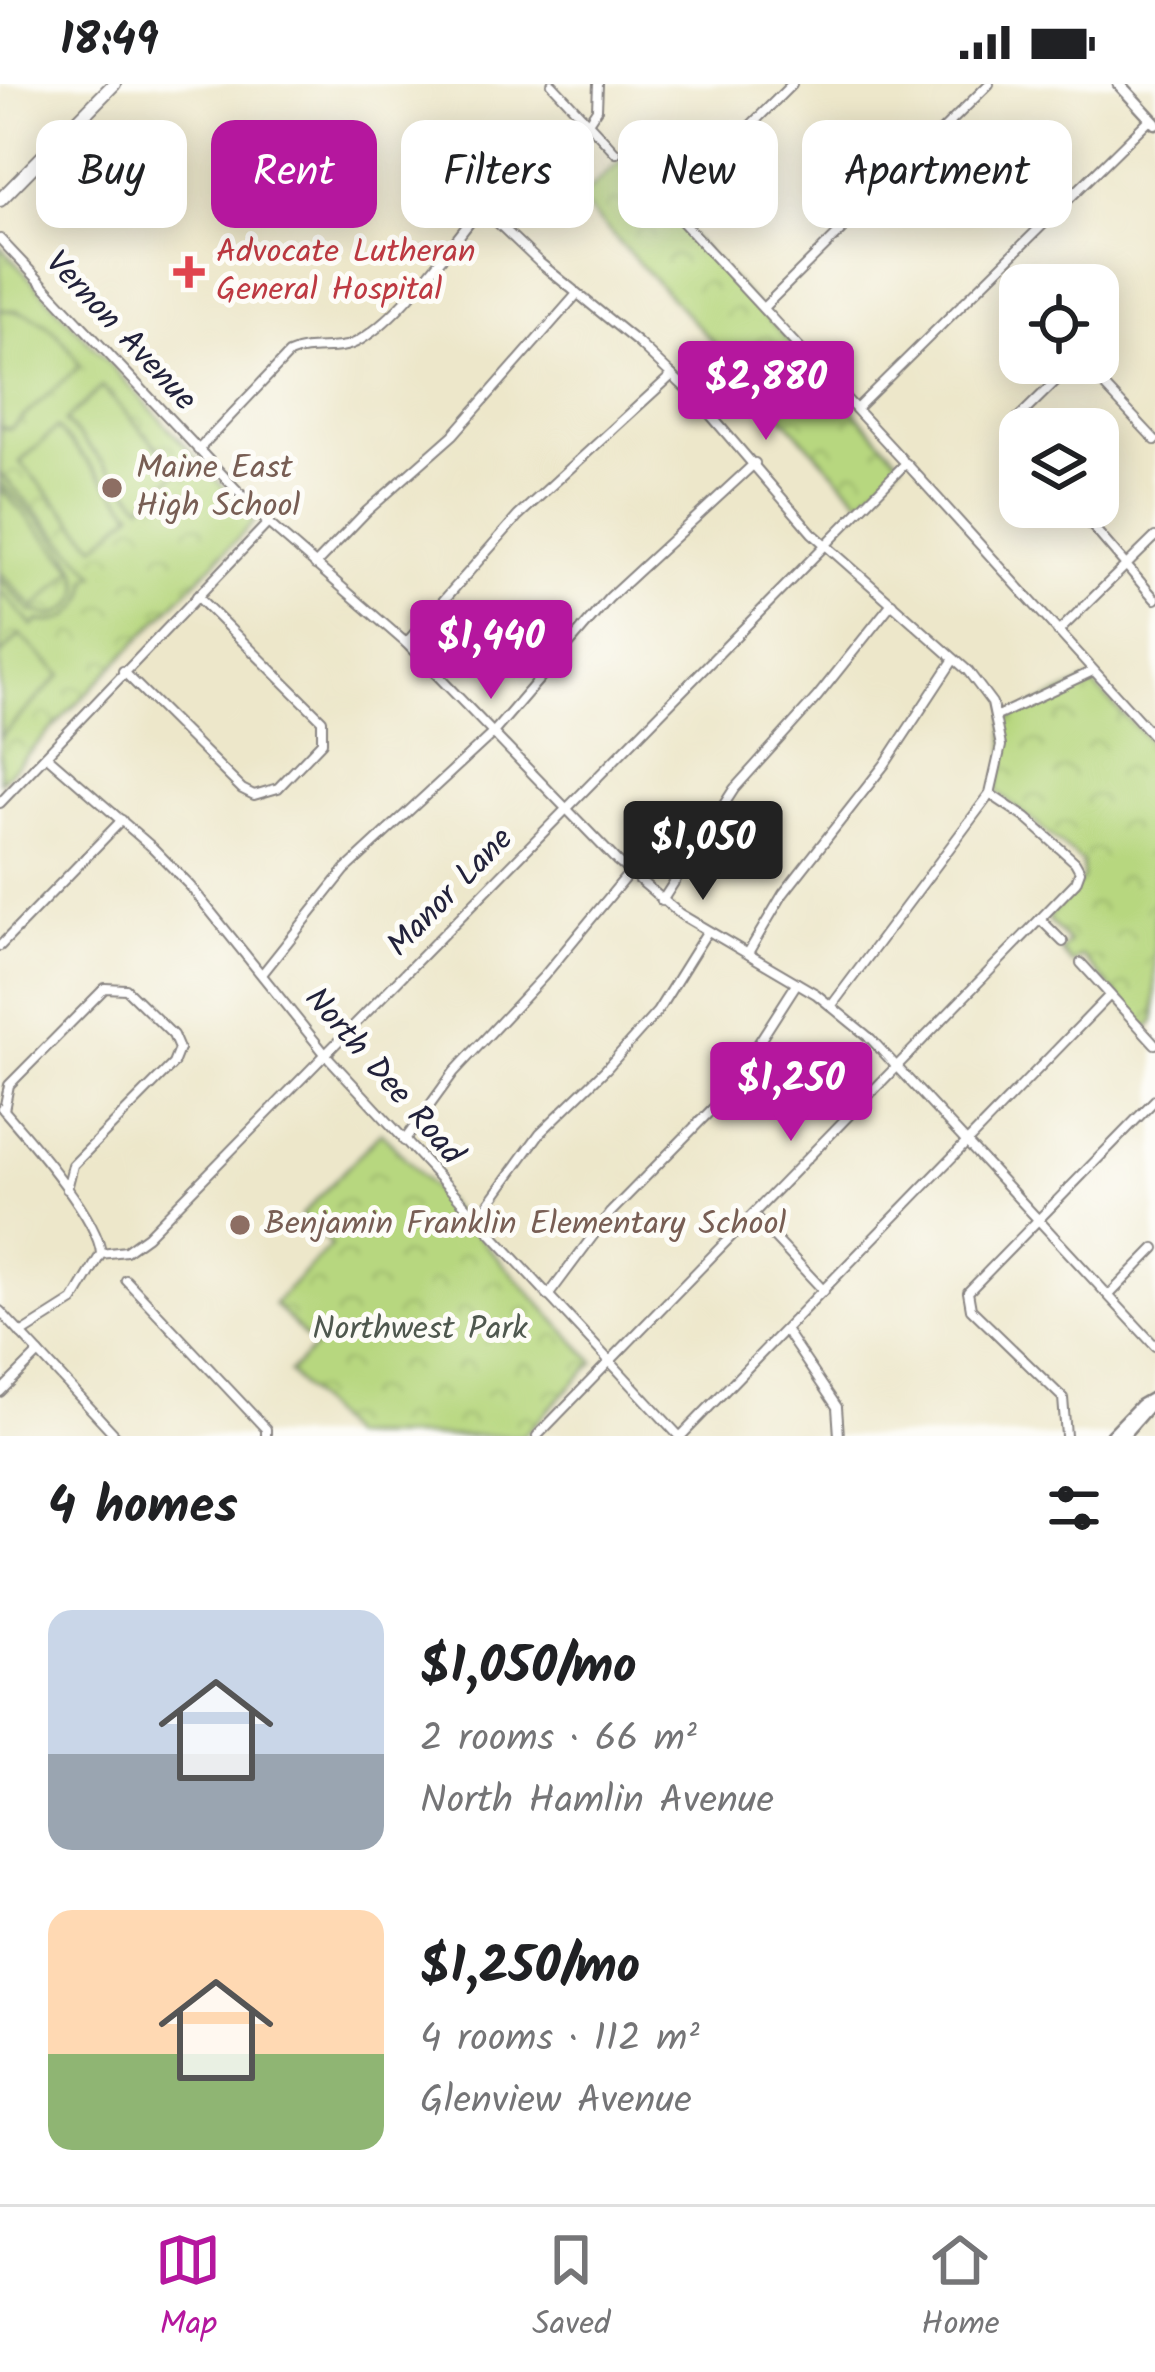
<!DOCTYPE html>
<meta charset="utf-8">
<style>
:root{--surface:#fff;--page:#f6f6f6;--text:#202124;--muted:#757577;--line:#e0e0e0;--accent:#b5179e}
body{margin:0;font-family:Kalam,sans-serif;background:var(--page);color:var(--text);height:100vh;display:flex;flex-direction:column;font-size:45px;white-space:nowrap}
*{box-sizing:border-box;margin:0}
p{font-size:39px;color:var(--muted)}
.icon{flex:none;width:66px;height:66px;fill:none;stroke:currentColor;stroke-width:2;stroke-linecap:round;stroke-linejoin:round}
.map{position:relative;height:1352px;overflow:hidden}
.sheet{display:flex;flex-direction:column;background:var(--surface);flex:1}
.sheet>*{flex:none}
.banner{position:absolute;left:36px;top:36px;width:1083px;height:108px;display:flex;gap:24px}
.fabs{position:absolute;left:999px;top:180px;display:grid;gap:24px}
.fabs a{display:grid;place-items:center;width:120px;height:120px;border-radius:24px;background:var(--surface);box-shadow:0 6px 30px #0003;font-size:60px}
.price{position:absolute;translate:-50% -102px;padding:0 27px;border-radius:12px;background:var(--accent);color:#fff;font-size:39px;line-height:78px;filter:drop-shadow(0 3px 6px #0008)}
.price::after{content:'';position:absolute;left:50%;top:72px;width:36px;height:27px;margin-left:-18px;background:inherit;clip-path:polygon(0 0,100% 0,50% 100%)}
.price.on{background:#222;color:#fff}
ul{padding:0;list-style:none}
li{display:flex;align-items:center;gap:36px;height:300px;padding:0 48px}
li span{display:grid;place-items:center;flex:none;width:336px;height:240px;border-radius:24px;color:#555}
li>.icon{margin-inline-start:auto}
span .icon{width:144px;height:144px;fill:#fffc;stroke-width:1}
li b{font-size:51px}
h2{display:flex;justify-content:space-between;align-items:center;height:144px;padding:0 48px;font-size:51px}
.chip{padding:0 42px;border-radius:24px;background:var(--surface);box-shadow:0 6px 30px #0003;font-size:42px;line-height:108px}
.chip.on{background:var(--accent);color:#fff}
.status{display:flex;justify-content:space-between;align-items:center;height:84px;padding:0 60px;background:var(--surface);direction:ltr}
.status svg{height:33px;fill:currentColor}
.tab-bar{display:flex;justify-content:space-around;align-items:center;height:168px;border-top:3px solid var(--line);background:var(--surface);font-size:33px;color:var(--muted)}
.tab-bar a{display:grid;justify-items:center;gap:6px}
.tab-bar .on{color:var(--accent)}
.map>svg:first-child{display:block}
</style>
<div class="status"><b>18:49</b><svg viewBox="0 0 49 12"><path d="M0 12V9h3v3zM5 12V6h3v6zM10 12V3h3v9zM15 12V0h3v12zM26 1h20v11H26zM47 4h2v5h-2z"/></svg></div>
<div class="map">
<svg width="1155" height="1352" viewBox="0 0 1155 1352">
<defs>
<pattern id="park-crowns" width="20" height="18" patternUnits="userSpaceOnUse" patternTransform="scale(3)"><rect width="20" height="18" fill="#b7d77f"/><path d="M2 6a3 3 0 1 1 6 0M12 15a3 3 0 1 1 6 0" fill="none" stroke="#9db86f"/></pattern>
</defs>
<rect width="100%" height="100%" fill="#fdfcf7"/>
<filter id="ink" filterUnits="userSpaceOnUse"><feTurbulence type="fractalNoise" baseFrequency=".00833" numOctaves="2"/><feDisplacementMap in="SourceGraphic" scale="24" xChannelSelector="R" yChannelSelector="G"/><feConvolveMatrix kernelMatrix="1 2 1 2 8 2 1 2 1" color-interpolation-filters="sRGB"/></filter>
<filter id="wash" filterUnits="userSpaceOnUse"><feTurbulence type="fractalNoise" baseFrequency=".004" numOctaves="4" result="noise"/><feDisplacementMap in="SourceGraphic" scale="48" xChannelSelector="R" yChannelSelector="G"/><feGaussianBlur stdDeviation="2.7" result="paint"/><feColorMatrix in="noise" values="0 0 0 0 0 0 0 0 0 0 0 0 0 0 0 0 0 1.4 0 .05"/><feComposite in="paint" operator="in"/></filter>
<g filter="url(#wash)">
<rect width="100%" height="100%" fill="#ede7ca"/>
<!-- park -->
<g fill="url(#park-crowns)" stroke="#6c7c5d" stroke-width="3">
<path d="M621 76 901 378 861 417 579 115Z"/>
<path d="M0 162 255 437 0 698Z"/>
<path d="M1089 596 1155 663V937L1147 945 1082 872 1072 880 1061 867 1069 858 1049 837 1051 830 1083 795 1082 778 996 707 1005 674 1004 636Z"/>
<path d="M381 1048 594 1278 523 1352H348L289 1288 315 1263 274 1220 331 1161 301 1132Z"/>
</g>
<!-- garden -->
<g fill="#b7d77f" stroke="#6c7c5d" stroke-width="3">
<path d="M0 226C39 225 62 250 80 282L10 345 0 343Z"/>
<path d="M102 303 179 387 142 421 65 337Z"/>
<path d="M57 344 133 428 96 462 20 378Z"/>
<path d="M0 389 96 491 88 495C87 523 68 542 39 537L33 542 0 506V495L30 527 52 532C129 507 26 426 0 398Z"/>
<path d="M0 404 75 485 34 524 0 488Z"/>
<path d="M20 551 61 591 0 653V572Z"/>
</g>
</g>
<g filter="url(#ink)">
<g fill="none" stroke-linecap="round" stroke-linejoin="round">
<defs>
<g id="street">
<path d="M552 0 616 69"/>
<path d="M587 40 597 25 598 0"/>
<path d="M628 79 902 375"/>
<path d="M669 123 792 0"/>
<path d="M482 124 540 179 637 258 695 313 812 449 968 587 992 619 1001 662 990 710 832 921"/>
<path d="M0 155 268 439 406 559 617 777 680 830 816 910 871 955 1155 1262"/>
<path d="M763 224 989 0"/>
<path d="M1083 279 1155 356"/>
<path d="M856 325 1151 34"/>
<path d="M1020 363 1011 350 1014 338 1074 279"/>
<path d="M198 366 289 270C312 259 338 270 360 256 407 228 455 154 491 112 517 83 555 62 585 37"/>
<path d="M1076 423 1155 515"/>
<path d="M315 481 367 427 453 351 577 210"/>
<path d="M1058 548 1155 453"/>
<path d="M406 559 518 432 672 291"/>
<path d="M123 587 242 705 254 711 278 704 322 658V636L197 512"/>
<path d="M997 632 1093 587"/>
<path d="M46 671 153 764 190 802 326 971 679 1352"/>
<path d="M0 719 268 439"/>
<path d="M662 817 734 705 817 613 892 519"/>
<path d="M1040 835 1063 858"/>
<path d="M0 862 122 736"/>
<path d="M748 869 783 810 885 680 954 575"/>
<path d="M1081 879 1155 960"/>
<path d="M263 889 345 786 492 650 609 514 755 379"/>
<path d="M2 1024C27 1053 99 1134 101 1170"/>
<path d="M4 1026 9 1001 105 904 126 905 173 951 179 965 173 980 73 1081 67 1105"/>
<path d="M404 1057 454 988 544 892 629 789"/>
<path d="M753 1131 824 1207"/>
<path d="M477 1136 540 1049 606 985 657 928 707 848"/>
<path d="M126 1196 266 1345V1352"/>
<path d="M1109 1211 1155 1164"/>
<path d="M548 1212 610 1129 724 1013 797 899"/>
<path d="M0 1227 116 1352"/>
<path d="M785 1246 837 1323 839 1352"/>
<path d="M21 1250 73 1217 101 1170 126 1167 147 1152 906 379 1155 654"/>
<path d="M0 1308 39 1269"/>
<path d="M537 1352 1076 798 1080 787 1075 778 1026 734 990 710"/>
<path d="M681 1352 1110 911"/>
<path d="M1066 1352 1063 1314 971 1225 968 1208 1155 1016"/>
</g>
<g id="secondary">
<path d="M1119 0 1155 39"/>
<path d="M1111 1352 1141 1321 1155 1313"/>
<path d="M1122 1352 1155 1314"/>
</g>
<path id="primary" d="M0 116 114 0"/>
</defs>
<!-- street casing -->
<use href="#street" stroke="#888482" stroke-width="12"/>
<!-- secondary casing -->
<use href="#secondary" stroke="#888482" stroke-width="15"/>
<!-- primary casing -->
<use href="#primary" stroke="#888482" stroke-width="16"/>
<!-- street -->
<use href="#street" stroke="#fff" stroke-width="8"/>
<!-- secondary -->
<use href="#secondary" stroke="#fff" stroke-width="10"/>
<!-- primary -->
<use href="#primary" stroke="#fff" stroke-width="12"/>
</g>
</g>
<!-- markers -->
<path fill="#e0444e" stroke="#fdfcf7" stroke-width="4.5" d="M183 170h12v12h12v12h-12v12h-12v-12h-12v-12h12z"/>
<g fill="#8d6e63" stroke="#fdfcf7" stroke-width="4.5">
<circle cx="112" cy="404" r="12"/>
<circle cx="240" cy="1141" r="12"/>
</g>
<g text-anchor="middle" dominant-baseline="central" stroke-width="10" stroke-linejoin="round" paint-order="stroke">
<!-- health labels -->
<g font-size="33" fill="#be3a42" stroke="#fdfcf7" text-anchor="start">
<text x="216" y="169">Advocate Lutheran<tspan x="216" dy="38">General Hospital</tspan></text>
</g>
<!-- street labels -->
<g font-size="33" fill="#22223b" stroke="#fdfcf7">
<text transform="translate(120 248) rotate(47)">Vernon Avenue</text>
<text transform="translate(451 809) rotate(-46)">Manor Lane</text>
<text transform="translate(383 993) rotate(49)">North Dee Road</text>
</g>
<!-- education labels -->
<g font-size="33" fill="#785e54" stroke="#fdfcf7" text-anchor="start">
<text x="136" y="385">Maine East<tspan x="136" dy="38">High School</tspan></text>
<text x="264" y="1141">Benjamin Franklin Elementary School</text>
</g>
<!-- park labels -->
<g font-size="33" fill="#4f584f" stroke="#fdfcf7">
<text x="420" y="1246">Northwest Park</text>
</g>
</g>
</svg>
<div class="fabs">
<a><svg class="icon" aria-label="locate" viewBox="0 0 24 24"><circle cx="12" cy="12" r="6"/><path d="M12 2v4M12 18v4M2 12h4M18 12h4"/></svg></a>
<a><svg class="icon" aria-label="layers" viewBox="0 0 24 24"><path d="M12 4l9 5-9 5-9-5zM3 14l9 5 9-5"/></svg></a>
</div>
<b class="price" style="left:766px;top:359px">$2,880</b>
<b class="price" style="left:491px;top:618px">$1,440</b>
<b class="price on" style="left:703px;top:819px">$1,050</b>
<b class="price" style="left:791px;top:1060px">$1,250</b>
<div class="banner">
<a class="chip">Buy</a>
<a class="chip on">Rent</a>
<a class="chip">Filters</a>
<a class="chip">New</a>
<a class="chip">Apartment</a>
</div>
</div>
<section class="sheet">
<h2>4 homes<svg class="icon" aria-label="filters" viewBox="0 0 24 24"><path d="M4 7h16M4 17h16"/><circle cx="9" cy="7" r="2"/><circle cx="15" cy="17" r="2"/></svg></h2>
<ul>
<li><span style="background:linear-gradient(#c9d6e8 60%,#9aa5b1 0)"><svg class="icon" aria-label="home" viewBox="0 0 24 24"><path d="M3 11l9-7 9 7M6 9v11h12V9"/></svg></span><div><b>$1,050/mo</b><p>2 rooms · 66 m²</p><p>North Hamlin Avenue</p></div></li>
<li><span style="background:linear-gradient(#ffd9b3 60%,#8fb573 0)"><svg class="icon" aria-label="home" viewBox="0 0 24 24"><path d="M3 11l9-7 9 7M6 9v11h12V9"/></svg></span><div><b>$1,250/mo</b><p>4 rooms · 112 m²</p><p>Glenview Avenue</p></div></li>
</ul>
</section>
<nav class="tab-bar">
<a class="on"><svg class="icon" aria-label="map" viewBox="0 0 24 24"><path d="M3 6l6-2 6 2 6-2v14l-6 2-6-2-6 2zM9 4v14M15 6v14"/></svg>Map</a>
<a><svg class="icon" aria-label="saved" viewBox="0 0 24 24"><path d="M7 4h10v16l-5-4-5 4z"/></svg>Saved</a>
<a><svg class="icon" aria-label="home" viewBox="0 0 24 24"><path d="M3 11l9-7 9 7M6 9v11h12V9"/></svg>Home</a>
</nav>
